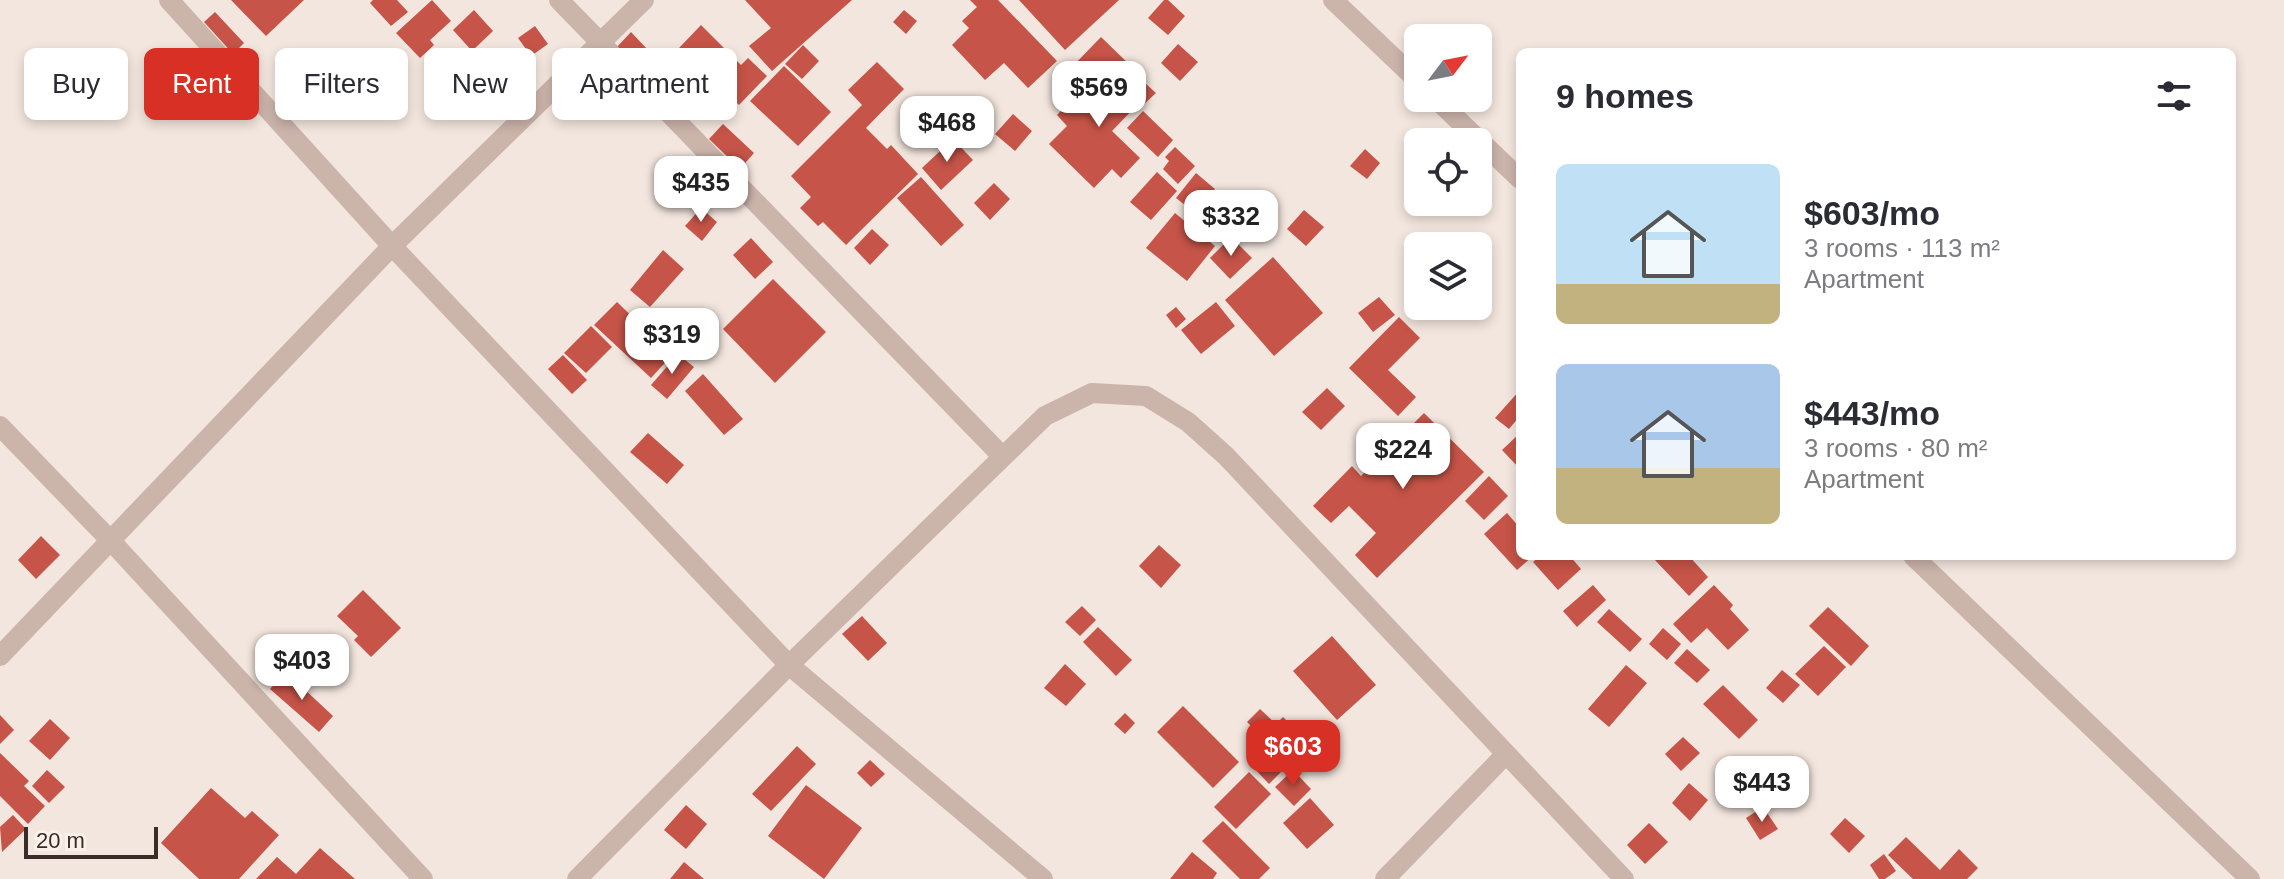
<!DOCTYPE html>
<meta charset="utf-8">
<style>
:root{--surface:#fff;--page:#f7f7f7;--text:#2b2b33;--muted:#7c7c81;--accent:#d93025}
body{margin:0;font-family:Helvetica,sans-serif;background:var(--page);color:var(--text);height:100vh;display:flex;flex-direction:column;font-size:30px;white-space:nowrap}
*{box-sizing:border-box;margin:0}
p{font-size:26px;color:var(--muted)}
.icon{flex:none;width:44px;height:44px;fill:none;stroke:currentColor;stroke-width:2;stroke-linecap:round;stroke-linejoin:round}
.map{position:relative;flex:1;overflow:hidden}
.panel{position:absolute;left:1516px;top:48px;width:720px;height:512px;display:flex;flex-direction:column;background:var(--surface);border-radius:12px;box-shadow:0 4px 12px #0003}
.panel>*{flex:none}
.guide{position:absolute;left:24px;top:48px;width:760px;height:72px;display:flex;gap:16px}
.needle{width:52px;rotate:58deg}
.fabs{position:absolute;left:1404px;top:24px;display:grid;gap:16px}
.fabs a{display:grid;place-items:center;width:88px;height:88px;border-radius:12px;background:var(--surface);box-shadow:0 4px 12px #0003;font-size:40px}
.scale{position:absolute;left:24px;bottom:20px;width:134px;box-sizing:border-box;padding-left:8px;border:4px solid #392c29;border-top:0;font-size:22px;line-height:28px;white-space:nowrap;color:#392c29;-webkit-text-stroke:6px #faf1eb;paint-order:stroke}
.price{position:absolute;translate:-50% -68px;padding:0 18px;border-radius:16px;background:#fff;color:#222;font-size:26px;line-height:52px;filter:drop-shadow(0 2px 4px #0008)}
.price::after{content:'';position:absolute;left:50%;top:48px;width:24px;height:18px;margin-left:-12px;background:inherit;clip-path:polygon(0 0,100% 0,50% 100%)}
.price.on{background:var(--accent);color:#fff}
ul{padding:0;list-style:none}
li{display:flex;align-items:center;gap:24px;height:200px;padding:0 40px}
li span{display:grid;place-items:center;flex:none;width:224px;height:160px;border-radius:12px;color:#555}
li>.icon{margin-inline-start:auto}
span .icon{width:96px;height:96px;fill:#fffc;stroke-width:1}
li b{font-size:34px}
h2{display:flex;justify-content:space-between;align-items:center;height:96px;padding:0 40px;font-size:34px}
.pill{padding:0 28px;border-radius:12px;background:var(--surface);box-shadow:0 4px 12px #0003;font-size:28px;line-height:72px}
.pill.on{background:var(--accent);color:#fff}
.map>svg:first-child{display:block}
</style>
<div class="map">
<svg width="2284" height="879" viewBox="0 0 2284 879">
<rect width="100%" height="100%" fill="#f3e6de"/>
<!-- building -->
<g fill="#c65448">
<path d="M231 0H304L266 36Z"/>
<path d="M373 0H397L408 12 391 26 370 3Z"/>
<path d="M432 0 451 21 430 40 434 45 420 58 396 33Z"/>
<path d="M745 0H852L772 71 749 46 771 28Z"/>
<path d="M970 0H998L1057 61 1028 88 1004 63 985 80 952 45 969 28 962 21 977 7Z"/>
<path d="M1019 0H1119L1065 50Z"/>
<path d="M1164 0H1168L1185 16 1168 35 1148 18Z"/>
<path d="M474 10 493 31 472 51 453 30Z"/>
<path d="M904 10 917 21 906 34 893 22Z"/>
<path d="M215 12 244 43 233 54 204 22Z"/>
<path d="M701 25 741 65 748 58 767 76 739 105 719 86 698 109 658 70Z"/>
<path d="M535 26 548 44 531 56 518 38Z"/>
<path d="M631 32 648 50 632 65 616 48Z"/>
<path d="M1101 37 1133 68 1117 85 1097 66 1085 78 1072 67Z"/>
<path d="M1178 44 1198 62 1180 81 1161 63Z"/>
<path d="M803 45 819 61 802 79 785 64Z"/>
<path d="M877 62 904 89 866 128 887 149 891 145 918 174 846 245 823 222 818 226 800 208 811 197 791 176 862 105 848 90Z"/>
<path d="M784 66 831 112 798 146 750 101Z"/>
<path d="M1096 74 1116 93 1135 74 1156 93 1141 107 1138 104 1112 131 1140 158 1121 178 1112 169 1094 188 1049 144 1067 126 1057 115Z"/>
<path d="M475 89 486 100 475 110 463 100Z"/>
<path d="M1143 111 1173 140 1158 157 1127 128Z"/>
<path d="M1013 114 1032 131 1015 151 995 134Z"/>
<path d="M723 124 754 153 740 169 709 139Z"/>
<path d="M953 139 973 160 941 190 922 168Z"/>
<path d="M1175 147 1195 166 1178 184 1163 169 1169 161 1165 157Z"/>
<path d="M1365 149 1380 163 1367 179 1350 166Z"/>
<path d="M1157 172 1177 191 1151 220 1130 202Z"/>
<path d="M1196 173 1215 189 1195 213 1176 198Z"/>
<path d="M921 177 964 225 941 246 897 198Z"/>
<path d="M994 183 1010 199 990 220 974 203Z"/>
<path d="M701 208 717 222 702 241 685 226Z"/>
<path d="M1304 210 1324 227 1306 246 1287 229Z"/>
<path d="M1175 213 1215 246 1187 281 1146 248Z"/>
<path d="M872 229 889 245 870 265 854 248Z"/>
<path d="M1231 237 1252 258 1230 279 1210 258Z"/>
<path d="M751 238 773 262 755 279 733 255Z"/>
<path d="M663 250 684 269 650 307 630 290Z"/>
<path d="M1273 257 1323 313 1274 356 1225 300Z"/>
<path d="M773 279 826 332 775 383 723 329Z"/>
<path d="M1379 297 1395 315 1373 332 1358 313Z"/>
<path d="M617 302 672 355 651 378 594 325Z"/>
<path d="M1216 302 1235 326 1201 354 1181 330Z"/>
<path d="M1176 307 1186 319 1176 328 1166 315Z"/>
<path d="M676 311 688 326 671 342 658 327Z"/>
<path d="M704 317 718 333 688 360 674 344Z"/>
<path d="M1399 317 1420 338 1388 370 1416 397 1398 416 1349 368Z"/>
<path d="M591 326 612 347 586 373 564 353Z"/>
<path d="M678 354 694 367 667 399 651 385Z"/>
<path d="M563 355 587 380 572 394 548 369Z"/>
<path d="M703 374 743 419 724 435 685 391Z"/>
<path d="M1327 388 1345 406 1321 430 1302 412Z"/>
<path d="M1520 390V416L1509 429 1495 418Z"/>
<path d="M1424 413 1484 472 1377 578 1355 555 1376 533 1349 506 1331 523 1313 506 1352 466 1361 476Z"/>
<path d="M648 433 684 465 667 484 630 452Z"/>
<path d="M1520 433V469L1502 450Z"/>
<path d="M1489 476 1508 496 1484 520 1465 501Z"/>
<path d="M1507 513 1520 528V556H1533L1517 570 1484 534Z"/>
<path d="M41 536 60 555 36 579 18 560Z"/>
<path d="M1159 545 1181 565 1161 588 1139 566Z"/>
<path d="M1540 556H1570L1581 569 1558 590 1533 562Z"/>
<path d="M1658 556H1689L1708 577 1689 596 1654 559Z"/>
<path d="M1593 585 1606 600 1577 627 1563 611Z"/>
<path d="M1714 585 1733 605 1730 609 1749 630 1728 650 1707 628 1691 643 1673 624Z"/>
<path d="M363 590 401 628 371 657 354 640 358 636 337 616Z"/>
<path d="M1082 606 1096 620 1080 636 1065 622Z"/>
<path d="M1828 607 1869 646 1851 666 1809 626Z"/>
<path d="M1609 609 1642 639 1630 652 1597 622Z"/>
<path d="M862 616 887 643 868 661 842 634Z"/>
<path d="M1098 627 1132 660 1116 676 1083 642Z"/>
<path d="M1663 628 1681 644 1667 660 1649 644Z"/>
<path d="M1332 636 1376 685 1337 720 1293 671Z"/>
<path d="M1824 646 1846 667 1818 696 1795 674Z"/>
<path d="M1687 649 1710 670 1697 683 1674 663Z"/>
<path d="M1065 664 1086 684 1066 706 1044 688Z"/>
<path d="M1626 665 1647 683 1609 727 1588 709Z"/>
<path d="M1782 670 1800 685 1783 703 1766 688Z"/>
<path d="M286 672 333 716 319 732 270 689Z"/>
<path d="M1723 685 1758 720 1739 739 1703 704Z"/>
<path d="M1183 706 1239 762 1213 788 1157 732Z"/>
<path d="M1260 709 1276 724 1283 717 1309 743 1288 763 1247 722Z"/>
<path d="M1125 713 1135 723 1125 734 1114 724Z"/>
<path d="M0 715 14 730 0 744Z"/>
<path d="M50 719 70 738 50 760 29 741Z"/>
<path d="M1683 737 1700 753 1681 771 1665 754Z"/>
<path d="M797 746 816 764 771 811 752 794Z"/>
<path d="M1269 750 1286 767 1269 784 1252 766Z"/>
<path d="M0 753 29 781 24 786 45 806 28 824 0 796Z"/>
<path d="M870 760 885 774 871 787 857 773Z"/>
<path d="M47 770 65 787 49 803 32 786Z"/>
<path d="M1293 770 1311 789 1294 806 1275 787Z"/>
<path d="M1249 772 1271 794 1236 829 1214 807Z"/>
<path d="M1689 783 1708 800 1690 821 1672 803Z"/>
<path d="M806 785 862 828 824 879 768 836Z"/>
<path d="M211 788 245 818 252 811 279 835 239 879H199L161 843Z"/>
<path d="M1310 798 1334 825 1307 849 1283 823Z"/>
<path d="M686 805 707 824 686 849 664 830Z"/>
<path d="M1763 807 1778 829 1760 840 1746 818Z"/>
<path d="M13 815 26 829 2 852 0 827Z"/>
<path d="M1845 818 1865 836 1849 853 1830 834Z"/>
<path d="M1223 821 1270 868 1259 879H1240L1202 841Z"/>
<path d="M1649 823 1668 842 1645 864 1627 845Z"/>
<path d="M1906 837 1940 870 1959 849 1978 868 1967 879H1913L1888 855Z"/>
<path d="M320 848 355 879H256L277 857 296 874Z"/>
<path d="M1192 852 1217 873 1213 879H1170Z"/>
<path d="M1884 854 1896 871 1885 879H1879L1870 865Z"/>
<path d="M684 862 704 879H670Z"/>
</g>
<g fill="none" stroke-linecap="round" stroke-linejoin="round">
<!-- street -->
<g stroke="#cbb4aa" stroke-width="20">
<path d="M169 0 392 246 789 665 1043 879"/>
<path d="M559 0 1002 456"/>
<path d="M1333 0 1418 81"/>
<path d="M1435 98 1520 179"/>
<path d="M0 426 111 541 423 879"/>
<path d="M1913 556 2250 879"/>
<path d="M0 656 392 246 644 0"/>
<path d="M577 879 789 665 1045 416 1092 393 1146 396 1188 422 1226 456 1624 879"/>
<path d="M1385 879 1506 754"/>
</g>
</g>
</svg>
<div class="fabs">
<a><svg class="needle" viewBox="-14 -14 28 28"><path d="M0-13l5 13h-10z" fill="#e53935"/><path d="M0 13l5-13h-10z" fill="#7c7c81"/></svg></a>
<a><svg class="icon" aria-label="locate" viewBox="0 0 24 24"><circle cx="12" cy="12" r="6"/><path d="M12 2v4M12 18v4M2 12h4M18 12h4"/></svg></a>
<a><svg class="icon" aria-label="layers" viewBox="0 0 24 24"><path d="M12 4l9 5-9 5-9-5zM3 14l9 5 9-5"/></svg></a>
</div>
<div class="scale">20 m</div>
<b class="price" style="left:1099px;top:129px">$569</b>
<b class="price" style="left:947px;top:164px">$468</b>
<b class="price" style="left:701px;top:224px">$435</b>
<b class="price" style="left:1231px;top:258px">$332</b>
<b class="price" style="left:672px;top:376px">$319</b>
<b class="price" style="left:1403px;top:491px">$224</b>
<b class="price" style="left:302px;top:702px">$403</b>
<b class="price on" style="left:1293px;top:788px">$603</b>
<b class="price" style="left:1762px;top:824px">$443</b>
<div class="guide">
<a class="pill">Buy</a>
<a class="pill on">Rent</a>
<a class="pill">Filters</a>
<a class="pill">New</a>
<a class="pill">Apartment</a>
</div>
<section class="panel">
<h2>9 homes<svg class="icon" aria-label="filters" viewBox="0 0 24 24"><path d="M4 7h16M4 17h16"/><circle cx="9" cy="7" r="2"/><circle cx="15" cy="17" r="2"/></svg></h2>
<ul>
<li><span style="background:linear-gradient(#bfe0f5 75%,#c2b280 0)"><svg class="icon" aria-label="home" viewBox="0 0 24 24"><path d="M3 11l9-7 9 7M6 9v11h12V9"/></svg></span><div><b>$603/mo</b><p>3 rooms · 113 m²</p><p>Apartment</p></div></li>
<li><span style="background:linear-gradient(#a9c7e8 65%,#c2b280 0)"><svg class="icon" aria-label="home" viewBox="0 0 24 24"><path d="M3 11l9-7 9 7M6 9v11h12V9"/></svg></span><div><b>$443/mo</b><p>3 rooms · 80 m²</p><p>Apartment</p></div></li>
</ul>
</section>
</div>
